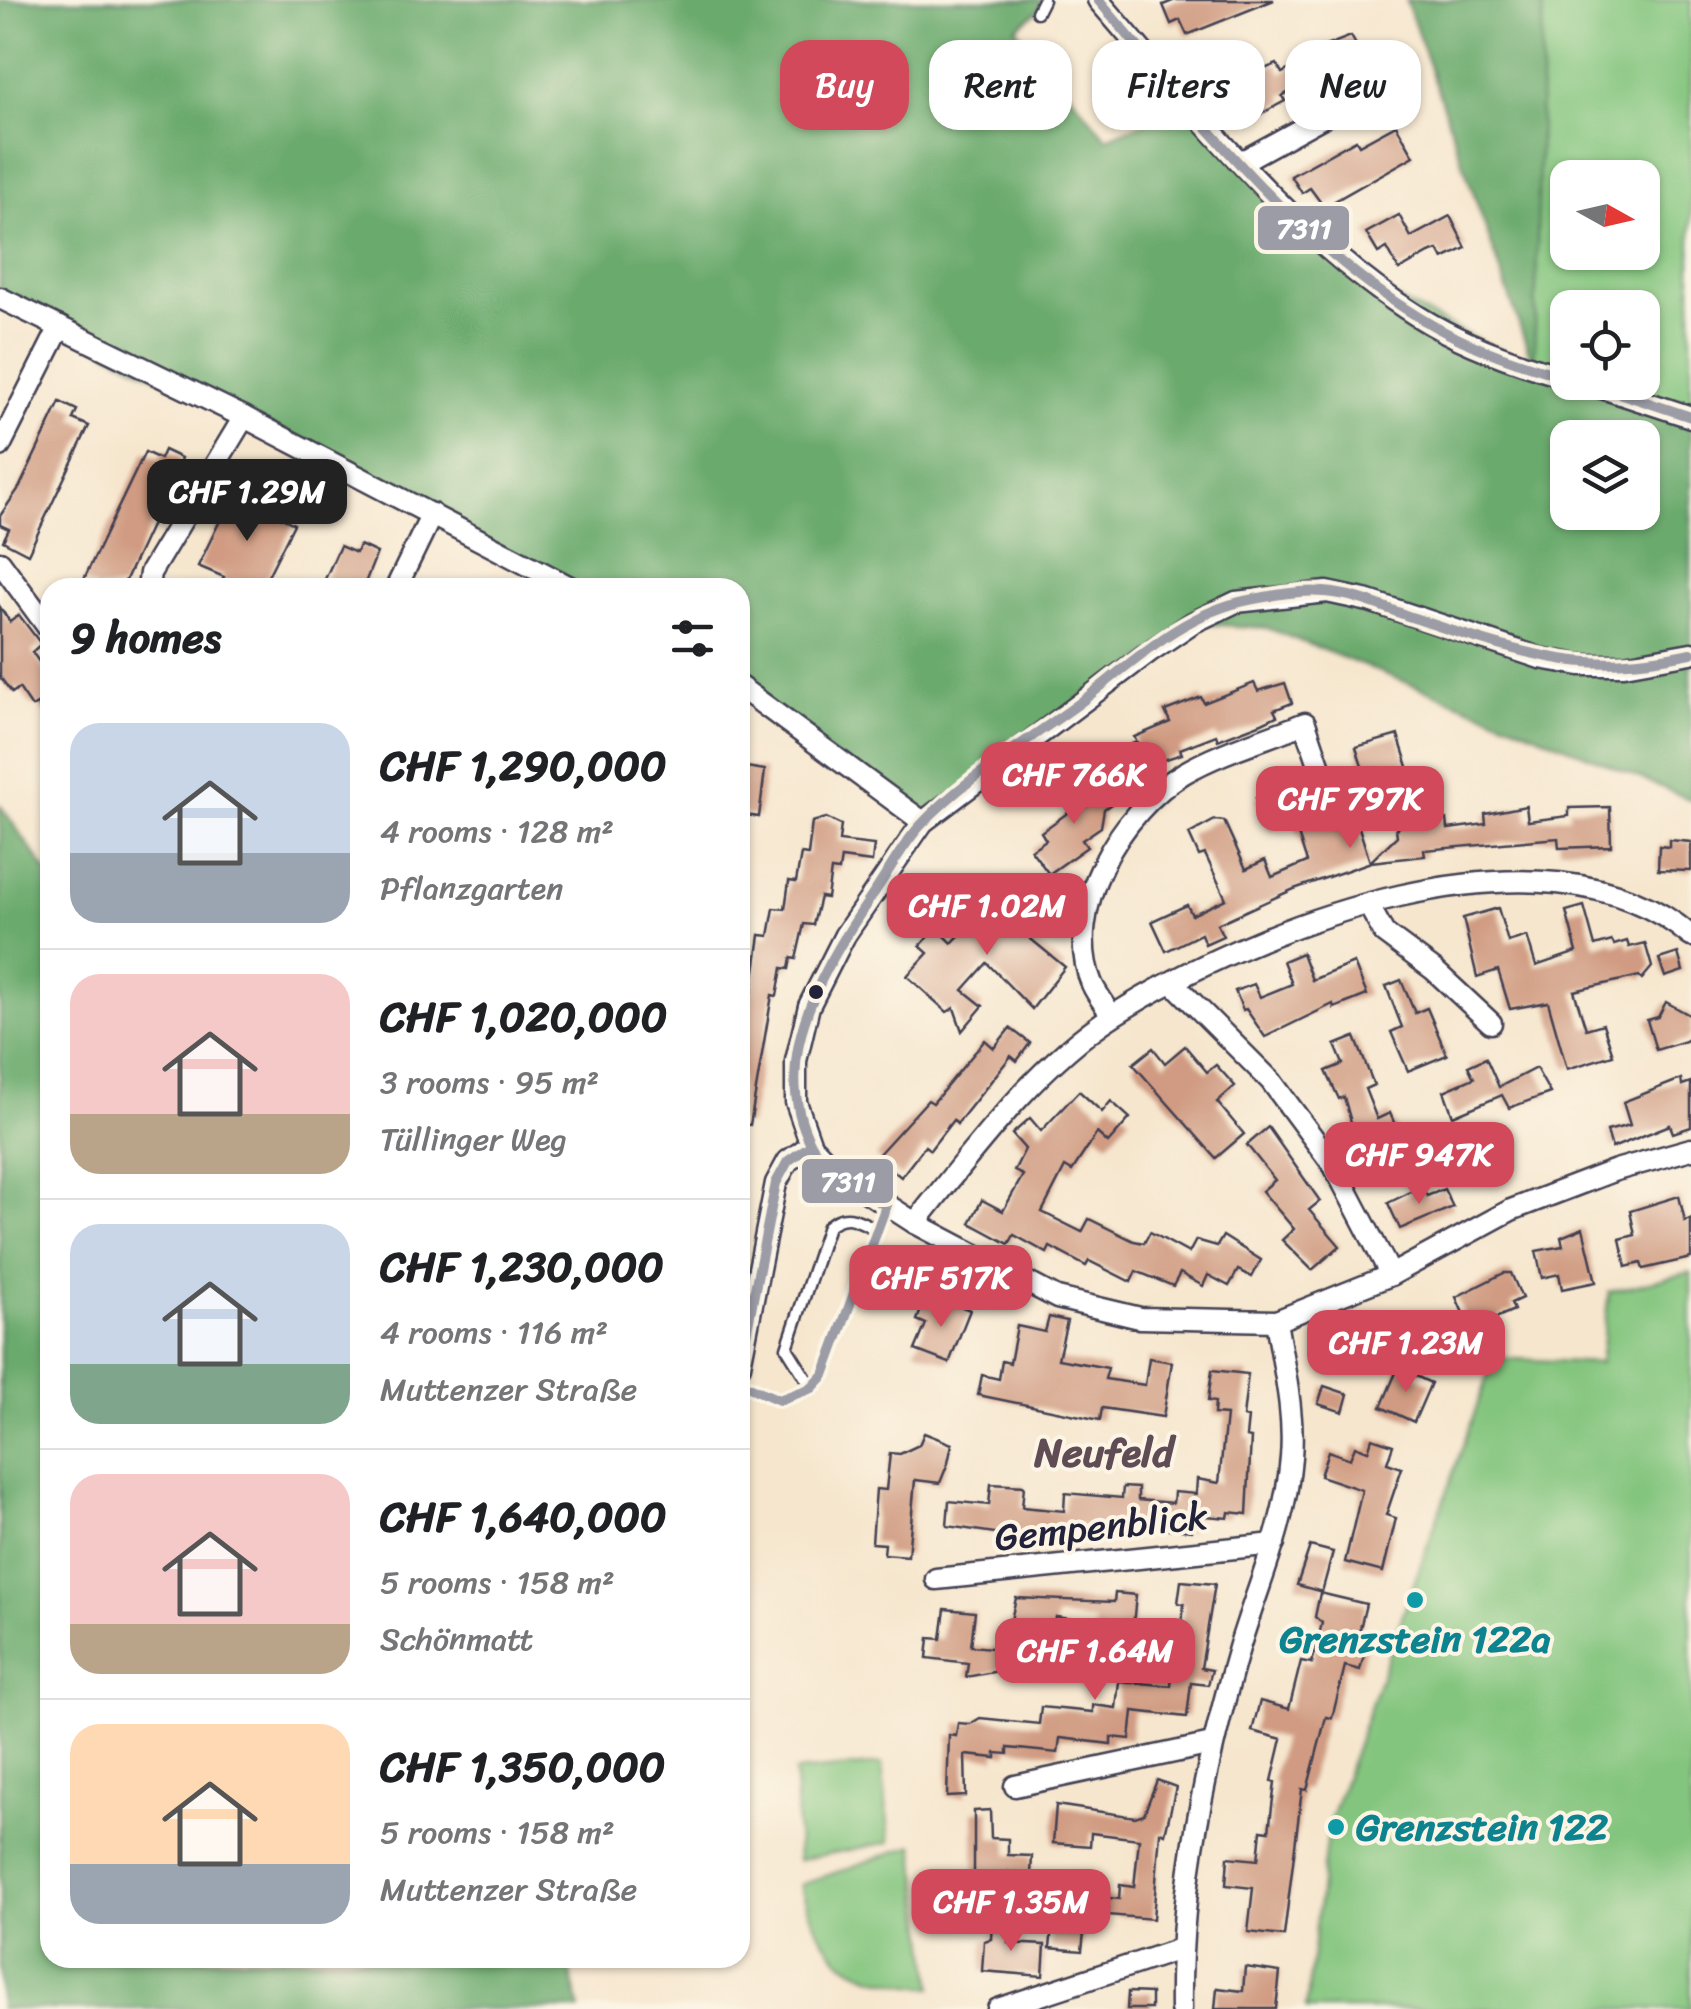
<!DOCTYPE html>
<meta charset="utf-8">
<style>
:root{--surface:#fff;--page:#f2f2f2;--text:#202124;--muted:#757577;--line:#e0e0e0;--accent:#d1495b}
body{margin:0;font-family:Sriracha,sans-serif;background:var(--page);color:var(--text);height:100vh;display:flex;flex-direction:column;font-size:38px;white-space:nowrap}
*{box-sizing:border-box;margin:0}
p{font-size:32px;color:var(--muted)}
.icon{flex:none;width:55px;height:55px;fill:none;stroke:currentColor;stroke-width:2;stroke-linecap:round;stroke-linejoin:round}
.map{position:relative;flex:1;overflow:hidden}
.drawer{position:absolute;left:40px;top:578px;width:710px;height:1390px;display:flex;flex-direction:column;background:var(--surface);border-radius:30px;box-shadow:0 2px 8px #0004}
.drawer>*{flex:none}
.hud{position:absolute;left:780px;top:40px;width:760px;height:90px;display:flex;gap:20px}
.needle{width:65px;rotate:98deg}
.fabs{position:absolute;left:1550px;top:160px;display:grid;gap:20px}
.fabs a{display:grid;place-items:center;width:110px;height:110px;border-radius:20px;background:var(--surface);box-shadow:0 2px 8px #0004;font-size:50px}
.price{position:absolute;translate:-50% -85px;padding:0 22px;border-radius:20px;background:var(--accent);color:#fff;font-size:32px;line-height:65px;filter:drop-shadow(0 2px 5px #0008)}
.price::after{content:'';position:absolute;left:50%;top:60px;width:30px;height:22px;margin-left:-15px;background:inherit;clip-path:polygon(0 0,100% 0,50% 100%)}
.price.on{background:#222;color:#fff}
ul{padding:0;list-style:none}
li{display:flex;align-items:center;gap:30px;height:250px;padding:0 30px}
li+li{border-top:2px solid var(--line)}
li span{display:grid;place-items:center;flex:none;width:280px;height:200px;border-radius:30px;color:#555}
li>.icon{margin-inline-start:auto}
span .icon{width:120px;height:120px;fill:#fffc;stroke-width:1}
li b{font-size:42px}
h2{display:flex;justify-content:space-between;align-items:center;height:120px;padding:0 30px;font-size:42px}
.pill{padding:0 35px;border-radius:30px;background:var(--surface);box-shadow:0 2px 8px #0004;font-size:35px;line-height:90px}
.pill.on{background:var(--accent);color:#fff}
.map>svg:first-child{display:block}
</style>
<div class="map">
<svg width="1691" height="2009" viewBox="0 0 1691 2009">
<rect width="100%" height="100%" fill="#fcf5e5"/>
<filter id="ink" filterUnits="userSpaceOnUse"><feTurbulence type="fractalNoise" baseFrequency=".01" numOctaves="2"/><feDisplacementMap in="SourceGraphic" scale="20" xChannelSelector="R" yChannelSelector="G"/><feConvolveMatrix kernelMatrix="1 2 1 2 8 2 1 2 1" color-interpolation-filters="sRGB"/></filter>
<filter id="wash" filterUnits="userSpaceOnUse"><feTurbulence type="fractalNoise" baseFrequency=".0048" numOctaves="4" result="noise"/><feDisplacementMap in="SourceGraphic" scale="40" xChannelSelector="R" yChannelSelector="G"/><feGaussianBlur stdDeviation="2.25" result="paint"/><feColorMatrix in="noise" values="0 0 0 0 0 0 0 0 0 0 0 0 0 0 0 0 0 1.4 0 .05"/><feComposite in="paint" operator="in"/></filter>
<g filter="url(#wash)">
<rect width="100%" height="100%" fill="#f6e6ce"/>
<!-- green -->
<g fill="#83c57e" stroke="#52745c" stroke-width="2.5" fill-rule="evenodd">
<path d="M1543 0H1691V417L1584 383 1642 382V308H1568L1567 378 1534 368ZM1568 178H1642V252H1568Z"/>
<path d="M1691 1272V2009H1306L1328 1826 1494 1358 1600 1363 1609 1292Z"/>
<path d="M882 1764 890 1842 798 1860 795 1772Z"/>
<path d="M914 1845 933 1988C850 1978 826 1966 800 1885Z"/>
</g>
<!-- forest -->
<g fill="#6aaa6d" stroke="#466654" stroke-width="2.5" fill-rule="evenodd">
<path d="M0 0H1043L1037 12 1016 28 1107 138 1188 103 1383 292 1534 367 1406 0H1543L1534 368 1691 417V800L1513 724 1267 628 1192 623 923 822 740 687V588L572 587 0 298ZM1568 438H1642V512H1568Z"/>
<path d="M0 805 50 876V1958H567L580 2009H0Z"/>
</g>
<g id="blocks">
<!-- building -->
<g fill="#d09b82">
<path d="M1175 0H1274L1187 35 1180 20 1171 24 1163 5Z"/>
<path d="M1351 36 1361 54 1353 58 1361 73 1319 95 1311 80 1282 96 1285 101 1244 123 1236 108 1228 112 1218 94 1237 85 1235 80 1277 64 1282 73 1312 57 1310 52Z"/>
<path d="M1396 125 1414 156 1324 207 1310 188 1302 193 1291 176 1356 140 1359 145Z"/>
<path d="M1399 215 1411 237 1450 216 1466 248 1443 259 1438 250 1429 253 1399 270 1387 248 1378 253 1366 233Z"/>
<path d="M60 402 77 410 73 419 89 426 28 554 3 541 9 529 0 525V516L19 488Z"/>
<path d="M164 450 181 458 178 468 122 588H97L83 581 145 452 160 459Z"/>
<path d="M231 498 257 509 263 498 286 509 282 518 294 524 262 588H219L224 577 198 566Z"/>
<path d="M360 545 377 553 363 588H321L340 546 356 553Z"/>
<path d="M0 607 10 622 19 615 41 644 32 652 50 677V722L37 704 32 707 19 688 12 693 0 677Z"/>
<path d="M1254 683 1258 691 1285 683 1292 703 1274 710 1277 716 1262 723 1218 740 1216 735 1180 749 1182 754 1138 768 1129 745 1137 742 1134 737 1170 722 1165 711 1201 697 1204 703Z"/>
<path d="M1398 735 1410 773 1368 786 1356 747Z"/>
<path d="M740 766 765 770 759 817 740 814Z"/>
<path d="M1096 776 1114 802 1104 809 1101 827 1082 840 1087 847 1049 874 1031 850 1046 840 1041 832 1080 804 1072 793Z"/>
<path d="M1353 781 1359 799 1351 803 1370 862 1397 836 1396 829 1407 823 1447 819 1448 829 1486 824 1485 814 1526 806 1528 821 1569 816V808L1610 807 1611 846 1559 848 1558 838 1424 850 1425 856 1371 862 1294 889 1217 924 1223 936 1205 944 1201 934 1166 951 1152 921 1187 905 1192 915 1226 899 1205 854 1199 856 1189 834 1215 820 1224 821 1246 869 1265 860 1272 877 1307 862 1293 819 1270 830 1256 798 1273 790 1276 796 1287 790 1294 806Z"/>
<path d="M826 818 841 825 839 841 874 845 872 862 841 858 839 871 831 870 827 898 820 897 813 925 804 924 796 959 791 958 789 969 782 968 777 996 772 995 750 1125 740 1124V1005H744L745 991 752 992 760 935 769 936 774 908 785 909 789 881 796 882 801 854 808 855 812 822Z"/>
<path d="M1669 840 1691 842V871L1658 870 1659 846 1669 847Z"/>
<path d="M1009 885 1038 912 1021 931 1065 967 1032 1009 987 963 963 990 983 1006 962 1031 954 1008 947 1012 907 976 928 953 920 946 937 928 952 943Z"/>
<path d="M1584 906 1595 946 1612 941 1614 945 1627 941 1629 947 1645 943 1652 967 1642 979 1639 976 1574 991 1586 1029 1603 1024 1613 1055 1567 1069 1548 1002 1510 1009 1498 970 1477 977 1463 918 1498 908 1508 942 1527 936 1536 966 1577 952 1566 911Z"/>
<path d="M1302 953 1312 980 1354 963 1367 995 1334 1008 1333 1004 1265 1037 1246 1009 1243 1010 1235 991 1254 984 1260 997 1292 984 1283 961Z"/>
<path d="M1678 953 1683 971 1665 977 1659 959Z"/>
<path d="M1401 980 1415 1013 1427 1008 1447 1055 1408 1071 1391 1032 1402 1027 1386 986Z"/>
<path d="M1666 1002 1691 1016V1034L1686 1041 1656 1050 1647 1020 1658 1017Z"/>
<path d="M1010 1028 1030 1043 1017 1061 1011 1056 957 1124 953 1120 930 1150 925 1146 901 1177 876 1157 928 1100 933 1103 985 1040 994 1048Z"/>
<path d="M1355 1037 1374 1085 1365 1089 1377 1119 1390 1113 1402 1141 1361 1158 1344 1097 1339 1099 1326 1071 1343 1064 1335 1045Z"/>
<path d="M1185 1046 1207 1072 1216 1065 1235 1086 1217 1102 1244 1134 1216 1158 1133 1064 1153 1048 1165 1063Z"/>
<path d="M1486 1058 1499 1087 1536 1068 1550 1093 1509 1108 1502 1095 1453 1116 1444 1091 1474 1078 1468 1066Z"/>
<path d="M1681 1079 1682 1085 1691 1082V1127L1673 1133 1670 1125 1612 1148 1607 1131 1630 1125 1623 1102Z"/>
<path d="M1079 1091 1102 1112 1111 1101 1130 1118 1108 1143 1097 1133 1072 1171 1065 1167 1042 1212 1082 1232 1089 1219 1134 1241 1144 1243 1150 1232 1189 1253 1196 1240 1217 1246 1223 1236 1261 1260 1252 1277 1238 1270 1229 1286 1208 1275 1203 1286 1180 1273 1173 1286 1136 1271 1131 1282 1089 1261 1086 1266 1050 1247 1047 1253 1014 1235 1009 1244 970 1223 982 1200 1003 1211 1023 1175 1014 1171 1025 1149 1012 1134 1030 1118 1041 1131Z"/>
<path d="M1268 1127 1320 1201 1309 1210 1340 1246 1312 1270 1282 1240 1294 1229 1262 1191 1275 1180 1247 1145Z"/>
<path d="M1421 1187 1427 1196 1444 1189 1453 1207 1400 1229 1388 1203Z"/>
<path d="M1679 1196 1685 1221 1691 1219V1258L1643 1269 1641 1263 1626 1267 1620 1239 1635 1235 1630 1211Z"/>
<path d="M1583 1228 1596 1282 1562 1289 1559 1274 1542 1278 1536 1251 1563 1246 1561 1237Z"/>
<path d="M1504 1273H1511L1522 1298 1511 1303 1514 1310 1470 1329 1456 1297Z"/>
<path d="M944 1300 970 1310 949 1363 915 1350 926 1324 917 1320 924 1302 940 1309Z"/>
<path d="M1049 1317 1067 1321 1058 1359 1108 1368 1105 1379 1145 1385 1149 1358 1172 1362 1163 1417 1102 1408 1100 1420 978 1395 982 1375 999 1379 1002 1361 1010 1363 1017 1326 1045 1332Z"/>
<path d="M1398 1368 1431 1383 1414 1422 1381 1407Z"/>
<path d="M1212 1370 1248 1374 1243 1417 1248 1418 1246 1437 1251 1438 1247 1514 1229 1512 1228 1518 1194 1515 1192 1531 1135 1526V1532L1096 1528V1534L1030 1533 1029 1538 947 1526 949 1501 989 1505 991 1484 1024 1486 1022 1507 1064 1511 1065 1493 1122 1498 1123 1487 1138 1488V1500L1173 1503 1174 1492 1196 1494 1197 1479 1219 1483 1226 1415 1214 1414 1215 1402 1208 1401Z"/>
<path d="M1324 1386 1348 1394 1343 1412 1318 1404Z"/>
<path d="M924 1433 952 1444 948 1463 940 1483 915 1480 908 1556 884 1554 885 1544 872 1543 876 1489 886 1490 890 1453 900 1454 919 1445Z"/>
<path d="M1372 1438 1393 1445 1387 1463 1402 1468 1386 1515 1396 1518 1383 1572 1345 1562 1362 1490 1320 1476 1328 1451 1350 1459 1355 1446 1368 1451Z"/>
<path d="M1310 1546 1333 1552 1322 1592 1297 1585Z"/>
<path d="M1181 1581 1215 1584 1201 1668 1212 1670 1208 1685 1191 1683 1187 1717 1133 1711 1130 1739 1111 1737V1744L1060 1738 1058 1753 1008 1748V1754L996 1753V1758L965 1755 966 1796 947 1797 949 1735 956 1736 958 1723 970 1724 980 1718 1039 1724 1041 1707 1093 1712V1705L1116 1708 1119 1681 1171 1686 1173 1664 1178 1665 1184 1604 1178 1603Z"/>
<path d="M1115 1593 1136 1595 1133 1626H1127L1125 1643 1092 1639 1094 1622 1056 1617 1053 1639 1007 1638 1016 1598 1114 1602Z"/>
<path d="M1320 1593 1366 1604 1358 1637 1368 1639 1360 1670 1345 1666 1332 1718 1326 1717 1307 1790 1302 1789 1284 1936 1248 1932 1253 1888 1226 1885 1228 1857 1258 1860 1261 1830 1269 1831 1275 1782 1272 1781 1282 1739 1252 1731 1260 1701 1289 1709 1301 1661 1312 1663 1322 1623 1315 1617Z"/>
<path d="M945 1609 975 1612 971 1646 1002 1649 999 1671 966 1677 968 1663 927 1658 929 1638 941 1639Z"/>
<path d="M1157 1780 1176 1787 1165 1834 1160 1832 1153 1919 1086 1913 1082 1951 1050 1948 1054 1907 1084 1909 1085 1896 1119 1899 1120 1885 1134 1887 1139 1839 1091 1833 1090 1846 1053 1843 1056 1805 1135 1817 1144 1814Z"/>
<path d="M990 1810 991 1838 1008 1839V1855L1032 1856 1031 1874 1007 1872 1006 1887 974 1885V1811Z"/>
<path d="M992 1921 1010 1922 1008 1943 1045 1945 1043 1976 982 1971 984 1941 991 1939Z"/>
<path d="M1245 1967 1280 1972 1276 2009H1215L1217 1988 1243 1991Z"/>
<path d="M1128 1992 1151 1993V2009H1127Z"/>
</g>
</g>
</g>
<g filter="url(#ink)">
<use href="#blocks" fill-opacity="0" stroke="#423f51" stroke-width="2.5"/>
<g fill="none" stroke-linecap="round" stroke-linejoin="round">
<defs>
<g id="lane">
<path d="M1037 12 1043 0"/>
<path d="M740 1383 779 1400 812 1388 824 1375 886 1206"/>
<path d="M812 1388 787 1348 828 1226C846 1211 858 1220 877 1230"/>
</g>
<g id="street">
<path d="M1098 0C1192 108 1296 241 1419 317 1462 344 1519 364 1568 378"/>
<path d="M1241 162 1374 89"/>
<path d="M0 298 244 417 572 588"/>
<path d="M1584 382 1691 417"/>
<path d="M0 446 60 327"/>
<path d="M0 562 50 630"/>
<path d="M148 588 150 573 244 417"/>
<path d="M396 588 432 514"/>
<path d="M1691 653 1624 665H1580L1540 658 1369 601 1327 592 1236 602 1192 623 1149 652 923 822 845 935 809 1006 796 1061V1102L811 1145 839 1174 915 1223 1057 1298 1140 1318 1276 1321 1391 1275 1511 1210 1616 1170 1691 1149"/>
<path d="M740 687 923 822"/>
<path d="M1369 906 1384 933 1434 970 1491 1023"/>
<path d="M1174 984 1271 1081 1334 1166 1391 1275"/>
<path d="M1112 1016C1106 1006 1097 995 1092 984 1061 910 1122 810 1184 773 1220 752 1266 739 1305 723L1325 782"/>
<path d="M915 1223C972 1152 1036 1065 1114 1015 1253 927 1547 811 1691 936"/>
<path d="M740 1365 776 1183 788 1161 811 1145"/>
<path d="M936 1579 1274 1544"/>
<path d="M1015 1786 1212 1744"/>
<path d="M998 2009 1180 1949"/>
<path d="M1181 2009C1179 1886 1205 1766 1239 1648 1258 1585 1286 1524 1291 1457 1295 1412 1283 1365 1276 1321"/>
</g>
</defs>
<!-- lane casing -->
<use href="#lane" stroke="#423f51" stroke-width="15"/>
<!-- street casing -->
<use href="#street" stroke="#423f51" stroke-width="25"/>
<!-- lane -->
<use href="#lane" stroke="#fff" stroke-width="10"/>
<!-- street -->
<use href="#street" stroke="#fff" stroke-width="20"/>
<defs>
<g id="bus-1">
<path d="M1098 0C1198 116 1297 248 1432 325 1474 349 1521 364 1568 378"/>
<path d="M1586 382 1691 417"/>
<path d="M740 1365 776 1183 788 1161 811 1145"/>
<path d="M740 1383 779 1400 812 1388 824 1375 886 1206C860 1189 826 1172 811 1144 765 1055 829 959 878 887 892 866 904 843 921 825 965 778 1025 743 1077 705 1130 665 1181 613 1249 600 1274 595 1299 590 1324 592 1355 594 1382 607 1411 617 1456 632 1502 648 1549 657 1597 667 1643 663 1691 653"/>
</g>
</defs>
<!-- bus-1 casing -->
<use href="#bus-1" stroke="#fcf5e5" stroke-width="18"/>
<!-- bus-1 -->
<use href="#bus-1" stroke="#9c9ca7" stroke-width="10"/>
</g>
</g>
<!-- markers -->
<circle fill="#22223b" stroke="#fcf5e5" stroke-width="4" cx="816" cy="992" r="9"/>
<g fill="#0f9aa8" stroke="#fcf5e5" stroke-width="4">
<circle cx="1415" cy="1600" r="10"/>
<circle cx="1336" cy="1827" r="10"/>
</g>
<g text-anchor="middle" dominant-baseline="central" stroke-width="8" stroke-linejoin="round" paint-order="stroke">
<!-- street labels -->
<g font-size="38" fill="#22223b" stroke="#fcf5e5">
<text transform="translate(1101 1527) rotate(-6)">Gempenblick</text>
</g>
<!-- culture labels -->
<g font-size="38" font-weight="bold" fill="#0d838f" stroke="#fcf5e5">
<text x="1415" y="1639">Grenzstein 122a</text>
<text x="1356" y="1827" text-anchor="start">Grenzstein 122</text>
</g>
<!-- neighbourhood labels -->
<g font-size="40" font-weight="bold" fill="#5f4c54" stroke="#fcf5e5">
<text x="1104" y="1452">Neufeld</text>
</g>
</g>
<g stroke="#fcf5e5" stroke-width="4">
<rect x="1256" y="204" width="95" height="48" rx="10" fill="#9c9ca7"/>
<rect x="800" y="1157" width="95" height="48" rx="10" fill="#9c9ca7"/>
</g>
<g font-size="28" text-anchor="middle" font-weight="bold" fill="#fff">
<text x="1304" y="238">7311</text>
<text x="848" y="1191">7311</text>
</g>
</svg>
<div class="fabs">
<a><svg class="needle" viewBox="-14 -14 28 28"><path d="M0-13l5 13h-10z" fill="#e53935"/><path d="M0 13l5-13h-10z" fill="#757577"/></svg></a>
<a><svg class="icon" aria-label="locate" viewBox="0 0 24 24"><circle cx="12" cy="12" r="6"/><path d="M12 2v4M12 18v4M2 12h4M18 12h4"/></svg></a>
<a><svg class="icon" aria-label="layers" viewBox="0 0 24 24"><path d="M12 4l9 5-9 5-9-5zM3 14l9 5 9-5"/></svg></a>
</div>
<b class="price on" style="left:247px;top:544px">CHF 1.29M</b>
<b class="price" style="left:1074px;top:827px">CHF 766K</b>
<b class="price" style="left:1350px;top:851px">CHF 797K</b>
<b class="price" style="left:987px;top:958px">CHF 1.02M</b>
<b class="price" style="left:1419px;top:1207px">CHF 947K</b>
<b class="price" style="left:941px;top:1330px">CHF 517K</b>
<b class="price" style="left:1406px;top:1395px">CHF 1.23M</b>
<b class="price" style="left:1095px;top:1703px">CHF 1.64M</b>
<b class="price" style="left:1011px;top:1954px">CHF 1.35M</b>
<div class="hud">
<a class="pill on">Buy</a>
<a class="pill">Rent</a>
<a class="pill">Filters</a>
<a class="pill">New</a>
</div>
<section class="drawer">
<h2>9 homes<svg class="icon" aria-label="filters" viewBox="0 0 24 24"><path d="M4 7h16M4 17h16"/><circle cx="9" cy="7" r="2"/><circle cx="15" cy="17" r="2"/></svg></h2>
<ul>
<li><span style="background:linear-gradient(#c9d6e8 65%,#9aa5b1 0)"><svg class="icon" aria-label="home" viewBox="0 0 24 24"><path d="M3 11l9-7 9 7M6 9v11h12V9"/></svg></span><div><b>CHF 1,290,000</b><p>4 rooms · 128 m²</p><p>Pflanzgarten</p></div></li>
<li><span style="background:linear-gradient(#f6c9c9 70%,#b9a48a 0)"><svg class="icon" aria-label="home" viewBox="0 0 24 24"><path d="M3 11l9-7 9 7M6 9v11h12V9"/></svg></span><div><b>CHF 1,020,000</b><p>3 rooms · 95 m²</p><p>Tüllinger Weg</p></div></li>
<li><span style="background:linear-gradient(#c9d6e8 70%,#7fa58c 0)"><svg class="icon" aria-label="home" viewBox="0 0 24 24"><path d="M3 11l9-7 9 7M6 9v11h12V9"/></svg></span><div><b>CHF 1,230,000</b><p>4 rooms · 116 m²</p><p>Muttenzer Straße</p></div></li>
<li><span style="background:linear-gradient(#f6c9c9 75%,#b9a48a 0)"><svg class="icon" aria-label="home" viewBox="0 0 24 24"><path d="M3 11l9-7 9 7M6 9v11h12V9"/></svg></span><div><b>CHF 1,640,000</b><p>5 rooms · 158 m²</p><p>Schönmatt</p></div></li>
<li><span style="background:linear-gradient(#ffd9b3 70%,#9aa5b1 0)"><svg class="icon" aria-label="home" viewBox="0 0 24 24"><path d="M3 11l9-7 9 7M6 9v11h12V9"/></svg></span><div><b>CHF 1,350,000</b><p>5 rooms · 158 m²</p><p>Muttenzer Straße</p></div></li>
</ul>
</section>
</div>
